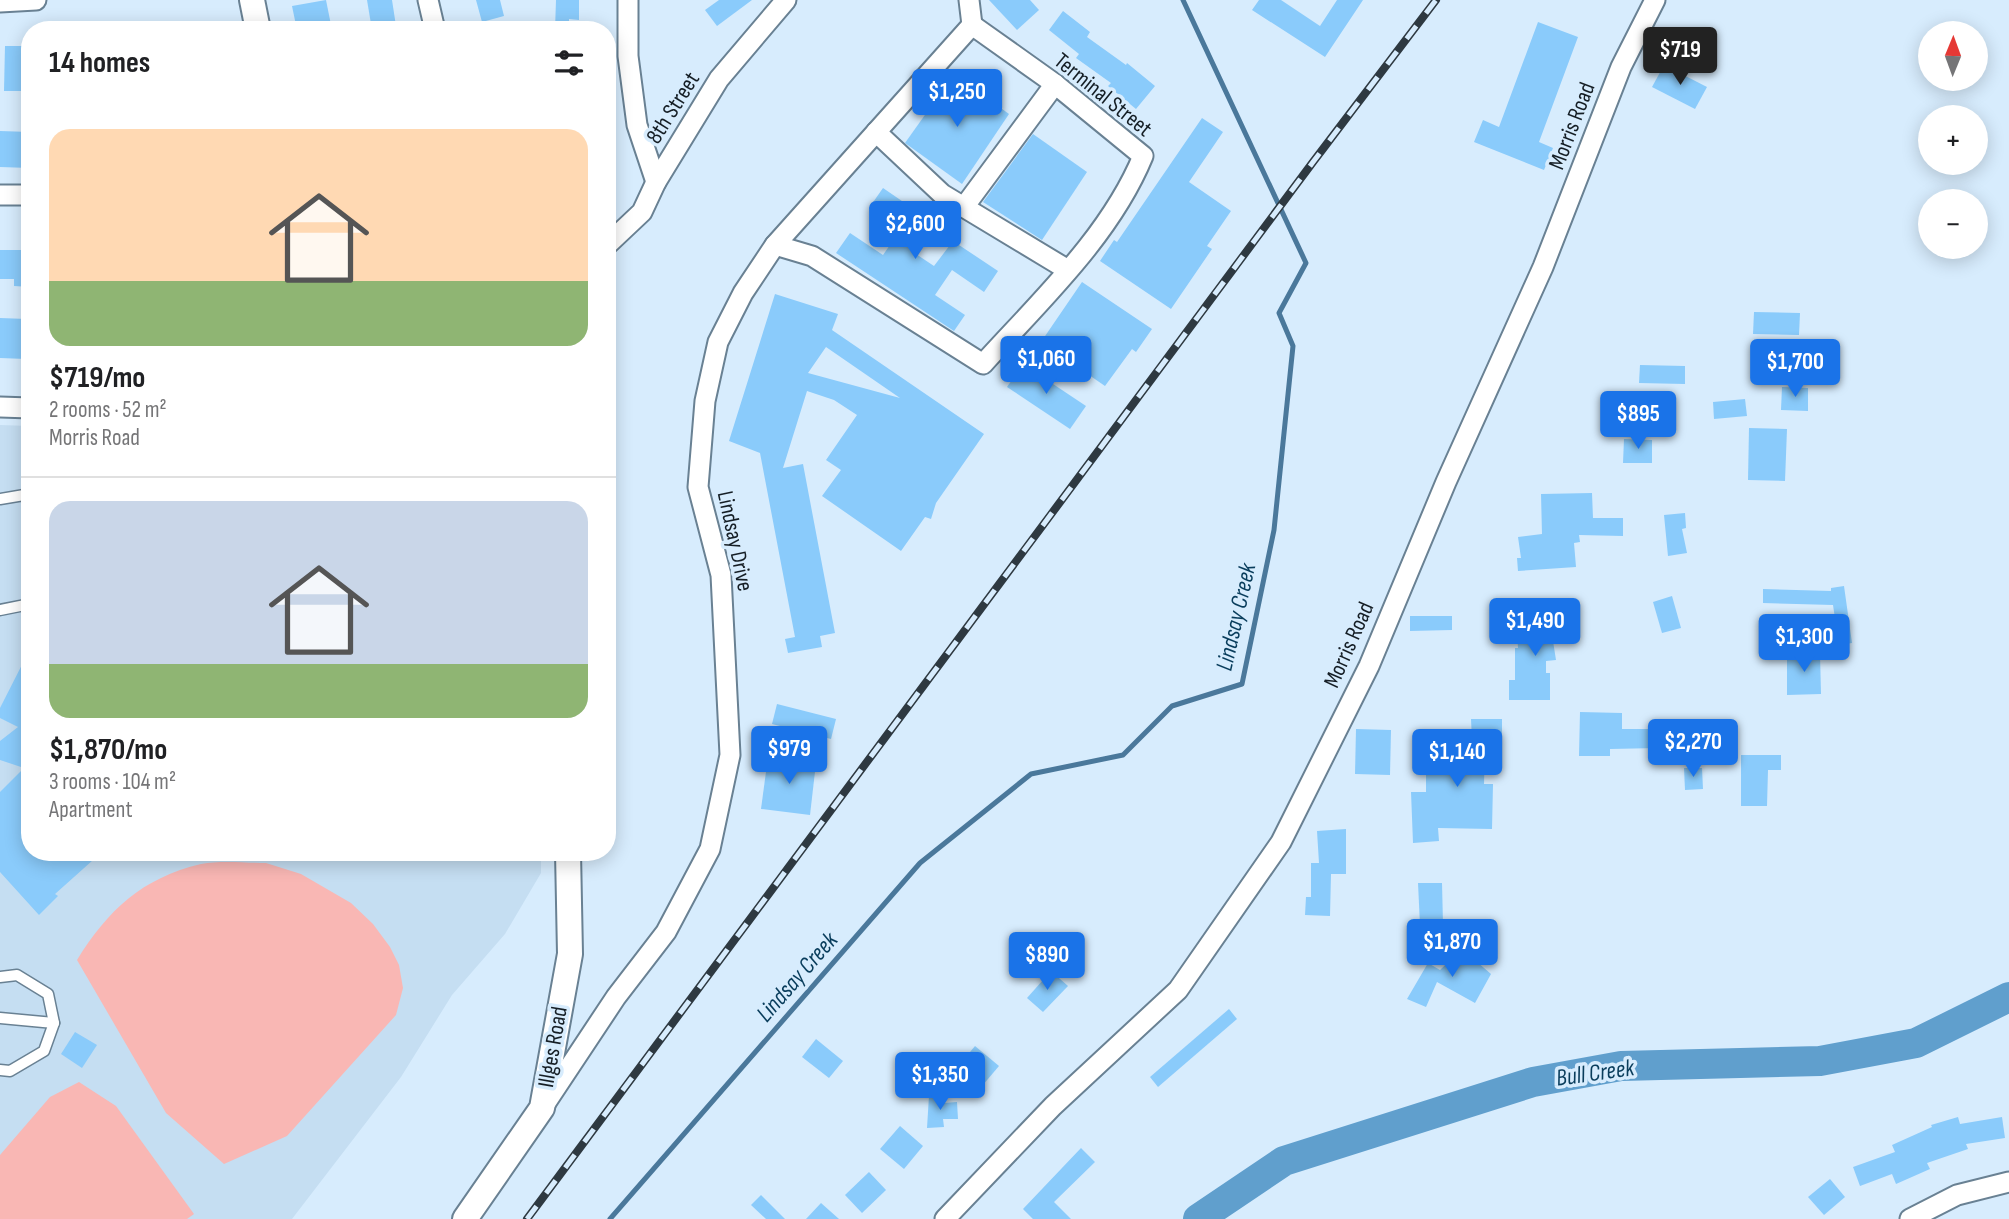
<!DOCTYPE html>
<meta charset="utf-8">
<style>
:root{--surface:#fff;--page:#f6f6f6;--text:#202124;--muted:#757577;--line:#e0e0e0;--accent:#1a73e8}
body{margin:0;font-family:"Sofia Sans Condensed",sans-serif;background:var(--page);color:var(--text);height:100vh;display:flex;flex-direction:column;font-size:26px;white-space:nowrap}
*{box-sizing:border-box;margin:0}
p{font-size:23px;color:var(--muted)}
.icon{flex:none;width:38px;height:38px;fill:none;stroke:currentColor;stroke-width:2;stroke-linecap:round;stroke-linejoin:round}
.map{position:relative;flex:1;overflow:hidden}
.side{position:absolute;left:21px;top:21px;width:595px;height:840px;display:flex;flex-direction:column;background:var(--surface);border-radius:28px;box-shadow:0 4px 18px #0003}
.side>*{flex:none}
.needle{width:46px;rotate:1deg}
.fabs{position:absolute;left:1918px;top:21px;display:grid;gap:14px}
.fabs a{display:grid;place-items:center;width:70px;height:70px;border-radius:50%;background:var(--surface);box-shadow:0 4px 18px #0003;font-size:35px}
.price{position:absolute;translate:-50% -60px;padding:0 16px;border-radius:7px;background:var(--accent);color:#fff;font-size:23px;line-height:46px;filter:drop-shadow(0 2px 4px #0008)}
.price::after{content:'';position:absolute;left:50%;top:42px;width:21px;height:16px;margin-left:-10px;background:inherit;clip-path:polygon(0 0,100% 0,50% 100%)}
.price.active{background:#222;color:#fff}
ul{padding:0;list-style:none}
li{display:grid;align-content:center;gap:14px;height:371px;padding:0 28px}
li+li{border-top:2px solid var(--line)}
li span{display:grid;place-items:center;height:217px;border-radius:21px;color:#555}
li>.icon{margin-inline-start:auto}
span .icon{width:126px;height:126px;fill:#fffc;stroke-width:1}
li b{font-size:30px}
h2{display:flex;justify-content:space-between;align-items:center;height:84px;padding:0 28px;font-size:30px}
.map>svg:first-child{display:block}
</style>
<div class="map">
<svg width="2009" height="1219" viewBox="0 0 2009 1219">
<rect width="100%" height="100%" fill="#d7ecfd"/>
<!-- built -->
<path fill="#c5def2" d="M0 425 30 426V852H541V873L505 934 452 995 401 1077 292 1219H0Z"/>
<!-- green -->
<g fill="#f9b7b4">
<path d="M266 863 301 874 351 903 373 924 390 947 399 965 403 988 396 1015 287 1136 224 1164 166 1113 77 960C108 910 142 878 201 864 222 860 245 863 266 863Z"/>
<path d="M79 1082 116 1106 194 1214 187 1219H0V1155L50 1097Z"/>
</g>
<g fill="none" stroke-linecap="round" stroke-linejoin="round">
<!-- stream -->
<path stroke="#4a789b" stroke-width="5" d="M610 1219 920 863 1031 774 1123 755 1172 706 1242 684 1274 530 1293 346 1279 313 1306 263 1183 0"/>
<!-- river -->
<path stroke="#609fcd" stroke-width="30" d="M1198 1219 1284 1161 1533 1082 1621 1066 1820 1061 1916 1043 2009 997"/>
</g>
<!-- building -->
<g fill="#8acbfb" fill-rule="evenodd">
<path d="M326 0 332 30H297L292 6Z"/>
<path d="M367 0H392L396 26 372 30Z"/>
<path d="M476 0H500L504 16 482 22Z"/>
<path d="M556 0H579V20L569 19V30H555Z"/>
<path d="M719 0H752L717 26 705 10Z"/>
<path d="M989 0H1030L1039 10 1017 30Z"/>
<path d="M1259 0H1281L1320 26 1337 0H1363L1325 57 1252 10Z"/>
<path d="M1063 11 1090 32 1087 37 1126 65 1127 63 1155 86 1136 109 1108 86 1111 83 1076 58 1079 54 1049 30Z"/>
<path d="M1538 22 1578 37 1539 142 1553 148 1544 170 1474 142 1483 120 1499 127Z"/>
<path d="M5 46H28L27 91H4Z"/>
<path d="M1664 65 1707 87 1695 109 1652 87Z"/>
<path d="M954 74 1009 114 962 184 905 143Z"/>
<path d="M1202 118 1223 132 1189 182 1231 211 1207 246 1212 249 1171 309 1100 261 1114 240 1117 242Z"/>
<path d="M0 131 30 132V168L0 167Z"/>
<path d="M1033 134 1087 172 1042 240 983 202Z"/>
<path d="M883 188 934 223 916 254 934 266 953 241 998 271 984 292 952 270 935 295 965 315 954 331 836 253 850 233 883 255 901 229 869 208Z"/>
<path d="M0 250H30V287L14 286V279H0Z"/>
<path d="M1082 282 1152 329 1136 352 1132 349 1105 386 1041 342Z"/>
<path d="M775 294 838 314 832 330 984 434 936 503 931 519 925 517 901 551 822 496 841 470 826 460 857 415 834 400 807 391 783 468 803 464 835 633 820 636 822 647 788 653 785 639 795 637 760 453 729 441ZM826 347 900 398 808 373Z"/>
<path d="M1754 312 1800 313 1799 335 1753 334Z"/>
<path d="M0 318 27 319 26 359 0 358Z"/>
<path d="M1023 364 1086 406 1070 429 1007 387Z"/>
<path d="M1640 365 1685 366V384L1639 383Z"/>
<path d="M1782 387 1808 388V411L1781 410Z"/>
<path d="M1745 399 1747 416 1714 419 1713 402Z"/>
<path d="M1749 428 1787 429 1785 481 1748 480Z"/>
<path d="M1624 439 1652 440V463H1623Z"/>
<path d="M1592 493 1593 518H1623V536L1579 535 1580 542 1574 543 1576 567 1518 571 1517 558H1521L1518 537 1542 534 1541 494Z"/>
<path d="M1685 513 1686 528 1682 529 1687 553 1668 556 1664 515Z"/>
<path d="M1844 586 1852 643 1839 645 1833 605 1763 603V589L1831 591V588Z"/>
<path d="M1672 596 1681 628 1662 633 1653 602Z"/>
<path d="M1410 616H1452V630L1410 631Z"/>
<path d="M1565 618V638L1553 641 1556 660 1546 661V673H1550V700H1509V680H1515V648H1518L1516 619Z"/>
<path d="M30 649V852H102L55 894 58 896 39 915 0 872V792L24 768 0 760V741L18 727 0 718V708Z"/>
<path d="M1787 653 1820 654 1821 694 1787 695Z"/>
<path d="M777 704 836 719 831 739 772 724Z"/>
<path d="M1580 712 1622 713V729H1657L1658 748 1610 749V756H1579Z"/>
<path d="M1471 719H1502V748L1485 749 1484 784H1493L1492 829 1438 828 1439 841 1413 843 1411 792H1426V760L1473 761Z"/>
<path d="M1356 729 1391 730 1390 775 1355 774Z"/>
<path d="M1741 755H1781V770H1768L1767 806H1741Z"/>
<path d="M768 757 816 763 810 815 761 809Z"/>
<path d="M1684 768H1702L1703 789 1685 790Z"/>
<path d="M1346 829V874H1331L1330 916 1305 915 1306 897H1311V863H1319L1317 831Z"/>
<path d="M1418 883H1442L1443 924 1420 925Z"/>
<path d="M1462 949 1491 974 1475 1003 1437 982 1426 1007 1407 999 1428 963 1440 970Z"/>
<path d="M1051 971 1068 986 1043 1012 1027 998Z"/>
<path d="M1229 1009 1237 1019 1158 1087 1150 1077Z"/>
<path d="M75 1032 97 1045 82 1068 61 1054Z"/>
<path d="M816 1039 843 1061 829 1078 802 1057Z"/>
<path d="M975 1046 999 1066 982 1086H977L956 1069Z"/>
<path d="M929 1096H944V1103L957 1102 958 1119H943L944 1127 927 1128Z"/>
<path d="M1958 1117 1960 1124 2002 1117 2005 1138 1966 1144 1968 1149 1927 1163 1930 1169 1896 1184 1892 1174 1860 1186 1853 1167 1895 1152 1892 1145 1932 1127 1931 1125Z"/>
<path d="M900 1126 923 1146 904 1169 880 1149Z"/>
<path d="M1081 1148 1095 1162 1054 1202 1071 1219H1033L1023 1209Z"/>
<path d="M869 1172 886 1190 862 1213 845 1195Z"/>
<path d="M1830 1179 1845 1197 1824 1215 1808 1197Z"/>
<path d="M761 1195 785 1219H766L751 1205Z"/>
<path d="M821 1203 839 1219H806Z"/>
</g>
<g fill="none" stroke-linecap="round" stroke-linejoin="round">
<defs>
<g id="service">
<path d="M0 499 30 494"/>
<path d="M0 610 30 604"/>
<path d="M0 977 17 975 48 994 54 1023 44 1051 10 1071 0 1070"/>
<path d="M0 1018 54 1023"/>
</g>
<g id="minor">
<path d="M428 0 435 30"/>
<path d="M628 0V56L637 125 656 182"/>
<path d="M969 0 972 25"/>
<path d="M0 2 36 0"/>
<path d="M876 132 942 194 1068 270"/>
<path d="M0 195H30"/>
<path d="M964 207 1055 84"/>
<path d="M607 245 642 212 656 182 719 79 786 0"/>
<path d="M775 245 812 256 983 364C1041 300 1110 236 1143 156L1055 84 972 25"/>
<path d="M0 407 30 408"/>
<path d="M545 1104 616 997 666 932 710 849 730 755 721 575 698 487 705 401 718 342 743 293 775 245 972 25"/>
<path d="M945 1219 1053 1106 1178 990 1281 842 1369 666 1446 482 1543 267 1621 67 1655 0"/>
<path d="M1910 1219 1957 1195 2009 1182"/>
</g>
<g id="tertiary">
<path d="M252 0 258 30"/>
<path d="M465 1219 542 1108 570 954 568 852"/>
</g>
</defs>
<!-- service casing -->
<use href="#service" stroke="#698193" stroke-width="13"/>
<!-- minor casing -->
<use href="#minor" stroke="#698193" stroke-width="23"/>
<!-- tertiary casing -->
<use href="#tertiary" stroke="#698193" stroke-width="28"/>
<!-- service -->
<use href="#service" stroke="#fff" stroke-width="10"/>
<!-- minor -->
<use href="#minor" stroke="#fff" stroke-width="19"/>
<!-- tertiary -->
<use href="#tertiary" stroke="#fff" stroke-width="24"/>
<defs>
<path id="rail" d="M527 1219 1313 162 1436 0"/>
</defs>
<!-- rail casing -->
<use href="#rail" stroke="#2e3941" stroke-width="8"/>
<!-- rail -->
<use href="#rail" stroke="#d7ecfd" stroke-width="5" stroke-dasharray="16" stroke-linecap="butt"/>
</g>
<g text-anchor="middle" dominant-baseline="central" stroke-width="7" stroke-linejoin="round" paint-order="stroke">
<!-- street labels -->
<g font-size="23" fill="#151e25" stroke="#d7ecfd">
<text transform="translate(1103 95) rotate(39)">Terminal Street</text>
<text transform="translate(673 108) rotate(-58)">8th Street</text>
<text transform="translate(1572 126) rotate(-69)">Morris Road</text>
<text transform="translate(735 541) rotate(78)">Lindsay Drive</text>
<text transform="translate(1349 645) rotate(-66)">Morris Road</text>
<text transform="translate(553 1047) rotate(-80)">Illges Road</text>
</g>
<!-- water labels -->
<g font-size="24" font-style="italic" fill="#093d5c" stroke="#d7ecfd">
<text transform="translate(1236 617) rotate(-77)">Lindsay Creek</text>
<text transform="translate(797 977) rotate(-49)">Lindsay Creek</text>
<text transform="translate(1595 1073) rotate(-8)">Bull Creek</text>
</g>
</g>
</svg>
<div class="fabs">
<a><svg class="needle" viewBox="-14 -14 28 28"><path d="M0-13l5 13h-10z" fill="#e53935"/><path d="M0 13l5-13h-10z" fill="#757577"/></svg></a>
<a>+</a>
<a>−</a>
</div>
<b class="price active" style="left:1680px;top:87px">$719</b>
<b class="price" style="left:957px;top:129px">$1,250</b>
<b class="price" style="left:915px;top:261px">$2,600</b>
<b class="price" style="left:1046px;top:396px">$1,060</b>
<b class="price" style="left:1795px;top:399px">$1,700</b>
<b class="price" style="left:1638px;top:451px">$895</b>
<b class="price" style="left:1535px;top:658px">$1,490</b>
<b class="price" style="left:1804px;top:674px">$1,300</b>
<b class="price" style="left:1693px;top:779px">$2,270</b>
<b class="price" style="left:789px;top:786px">$979</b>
<b class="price" style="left:1457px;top:789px">$1,140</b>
<b class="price" style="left:1452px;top:979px">$1,870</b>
<b class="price" style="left:1047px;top:992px">$890</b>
<b class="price" style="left:940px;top:1112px">$1,350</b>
<section class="side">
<h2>14 homes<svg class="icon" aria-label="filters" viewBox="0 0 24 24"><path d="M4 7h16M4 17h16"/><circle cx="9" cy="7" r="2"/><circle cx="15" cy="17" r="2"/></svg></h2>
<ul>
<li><span style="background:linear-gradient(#ffd9b3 70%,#8fb573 0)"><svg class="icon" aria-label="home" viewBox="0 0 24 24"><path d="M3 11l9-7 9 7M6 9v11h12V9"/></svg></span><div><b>$719/mo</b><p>2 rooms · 52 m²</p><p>Morris Road</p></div></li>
<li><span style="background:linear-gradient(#c9d6e8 75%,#8fb573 0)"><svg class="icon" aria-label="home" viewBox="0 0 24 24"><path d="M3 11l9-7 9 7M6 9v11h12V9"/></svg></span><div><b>$1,870/mo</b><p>3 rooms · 104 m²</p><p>Apartment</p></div></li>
</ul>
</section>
</div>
